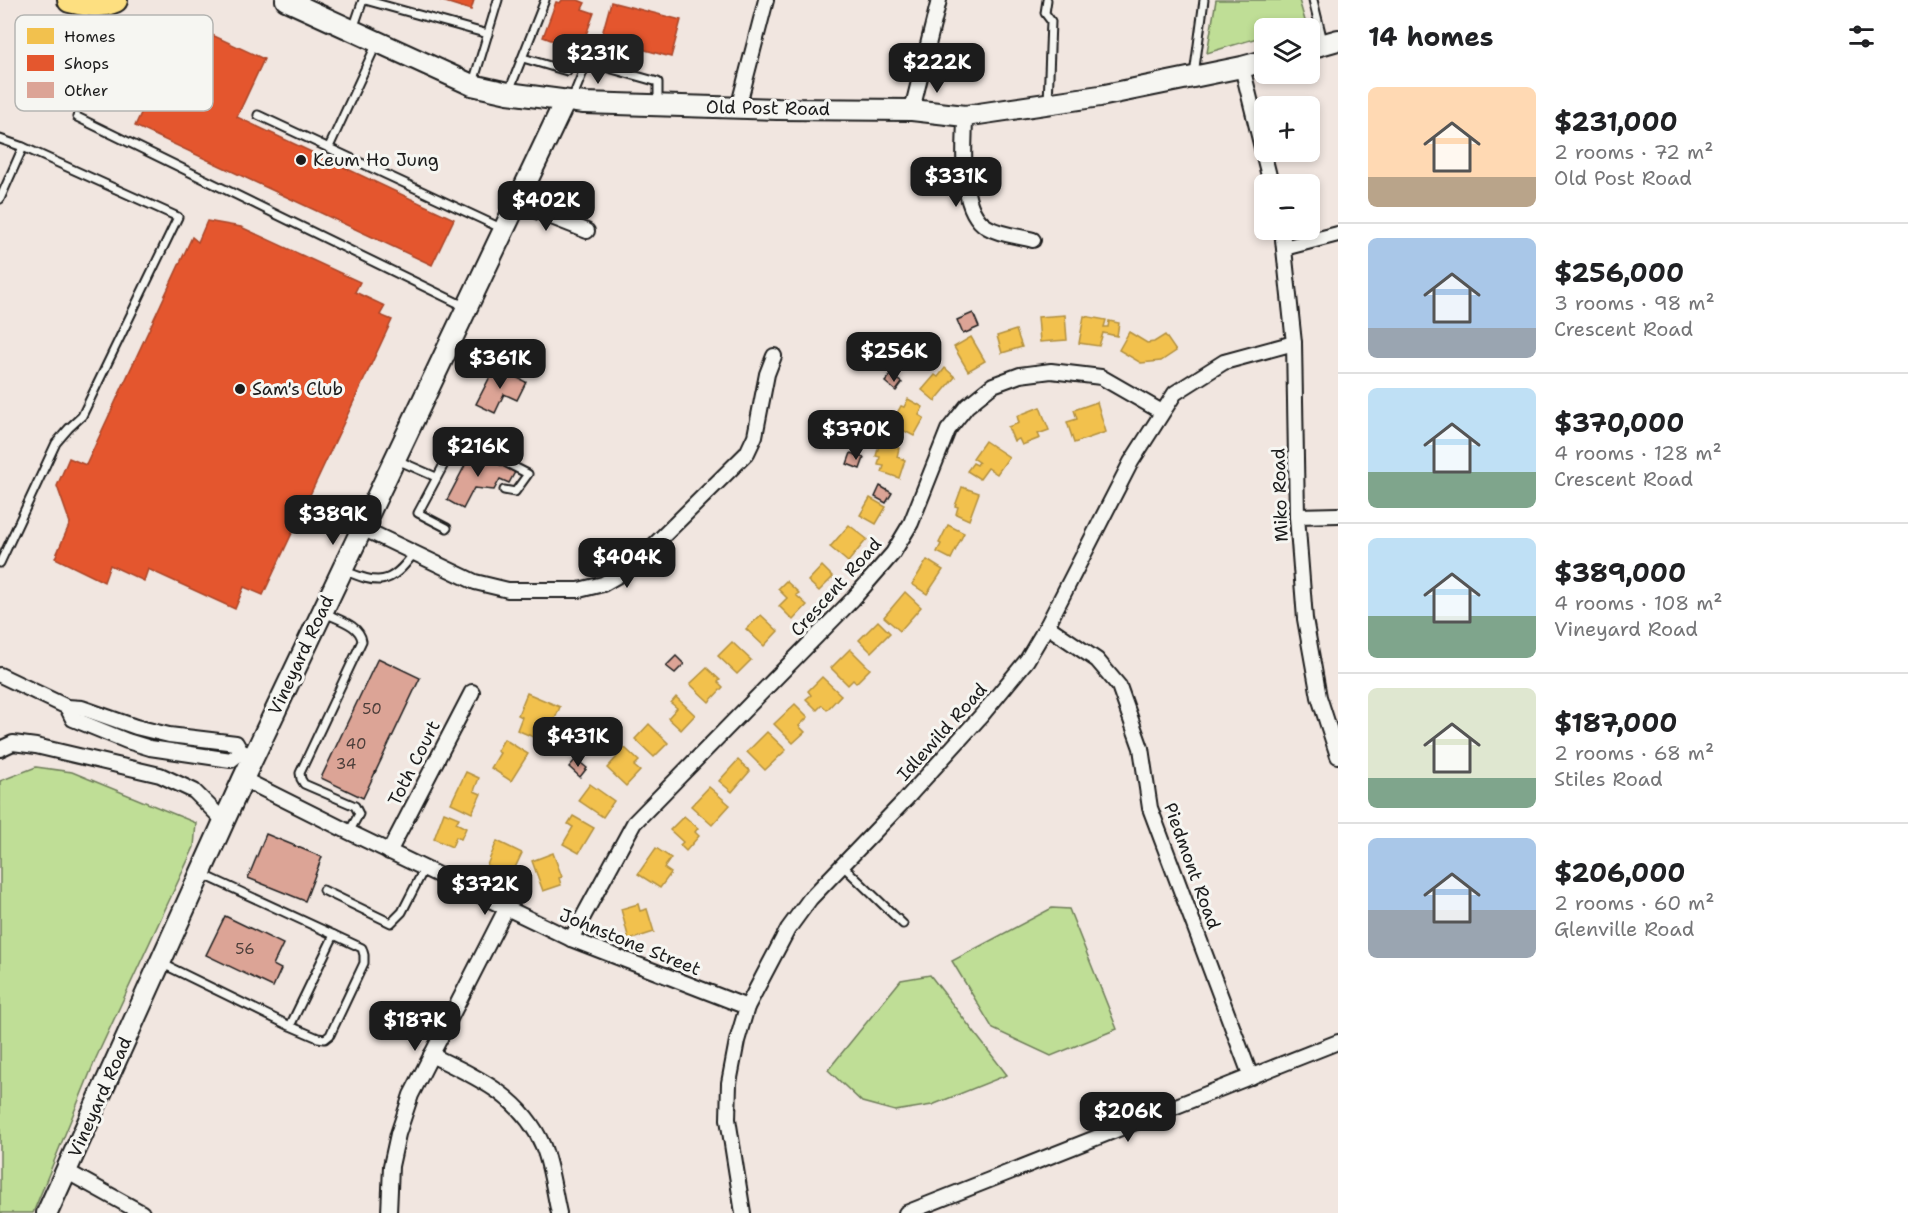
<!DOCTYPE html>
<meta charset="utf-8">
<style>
:root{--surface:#fff;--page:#f2f2f2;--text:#202124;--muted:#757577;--line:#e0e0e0;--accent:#1c1c1c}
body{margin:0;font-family:"Shantell Sans",sans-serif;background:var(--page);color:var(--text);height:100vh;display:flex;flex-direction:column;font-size:22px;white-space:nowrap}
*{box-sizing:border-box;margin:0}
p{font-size:20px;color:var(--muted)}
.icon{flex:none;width:33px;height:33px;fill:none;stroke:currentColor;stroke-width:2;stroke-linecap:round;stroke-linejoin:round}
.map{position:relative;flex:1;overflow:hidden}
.drawer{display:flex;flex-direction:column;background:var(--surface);width:570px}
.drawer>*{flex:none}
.buttons{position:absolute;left:1254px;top:18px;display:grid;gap:12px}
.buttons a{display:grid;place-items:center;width:66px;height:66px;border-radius:9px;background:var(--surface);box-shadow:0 3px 9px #0003;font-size:30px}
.price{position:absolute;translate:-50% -51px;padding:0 14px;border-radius:12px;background:var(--accent);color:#fff;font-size:20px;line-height:39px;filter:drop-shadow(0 2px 3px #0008)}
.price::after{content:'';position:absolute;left:50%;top:36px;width:18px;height:14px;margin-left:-9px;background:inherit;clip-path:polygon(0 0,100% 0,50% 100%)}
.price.active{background:#222;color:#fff}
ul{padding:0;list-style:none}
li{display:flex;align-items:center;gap:18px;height:150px;padding:0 30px}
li+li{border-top:2px solid var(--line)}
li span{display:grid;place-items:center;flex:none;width:168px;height:120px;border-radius:9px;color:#555}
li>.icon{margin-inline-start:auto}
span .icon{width:72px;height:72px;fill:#fffc;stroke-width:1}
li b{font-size:26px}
h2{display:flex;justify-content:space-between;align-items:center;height:72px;padding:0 30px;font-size:26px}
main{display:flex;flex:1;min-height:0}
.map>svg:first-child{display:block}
</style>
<main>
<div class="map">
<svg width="1338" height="1213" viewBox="0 0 1338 1213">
<rect width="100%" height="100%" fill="#f1e6e0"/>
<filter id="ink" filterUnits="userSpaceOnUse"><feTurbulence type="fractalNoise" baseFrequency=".0167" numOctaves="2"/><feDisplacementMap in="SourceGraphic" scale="12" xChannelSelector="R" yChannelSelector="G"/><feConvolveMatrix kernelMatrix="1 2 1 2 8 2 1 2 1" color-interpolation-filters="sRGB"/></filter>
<g filter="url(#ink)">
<!-- green -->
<g fill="#bfde96" stroke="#6e7d59" stroke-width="1.5">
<path d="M1216 0H1299L1306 24 1292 28H1264V36L1207 53Z"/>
<path d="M36 767 72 772 196 823 194 847 96 1058 33 1213H0V781Z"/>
<path d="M1052 908 1069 909 1117 1029 1051 1056 993 1029 952 961Z"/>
<path d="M930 975 1007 1075 932 1105 895 1111 862 1102 828 1070 901 980Z"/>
</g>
<!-- homes -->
<g fill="#f2c14e" stroke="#b2903f" stroke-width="1.5">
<path d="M1065 315 1067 340 1040 342 1038 317Z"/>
<path d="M1084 316 1106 320 1104 327H1108L1109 321 1119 323 1117 336 1103 333 1099 346 1079 343Z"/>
<path d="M1016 330 1022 347 1002 353 997 336Z"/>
<path d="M1129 332 1147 343 1154 342 1165 335 1176 351 1161 361 1141 363 1119 350Z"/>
<path d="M971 337 985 361 968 371 954 347Z"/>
<path d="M945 368 955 377 935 401 922 390 935 375 938 377Z"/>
<path d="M908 399 923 407 919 415 924 418 914 436 891 424 901 406 904 407Z"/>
<path d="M1097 402 1106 432 1074 443 1067 422 1077 419 1074 410Z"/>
<path d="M1040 407 1049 430 1038 434 1040 438 1022 445 1019 439 1014 441 1008 427 1019 423 1017 416Z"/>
<path d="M985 441 1009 457 997 474 988 468 980 479 967 471 973 463 977 465 979 462 973 458Z"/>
<path d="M880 442 899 448 897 457 905 460 899 478 882 472 884 466 878 465 880 457 876 456Z"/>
<path d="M962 487 979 493 969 520 956 514 958 507 955 506Z"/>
<path d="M870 498 886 507 876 524 860 515Z"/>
<path d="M849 525 867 539 848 562 830 547Z"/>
<path d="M948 525 964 533 951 559 937 552 941 544 939 543Z"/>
<path d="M927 560 943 570 927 594 912 584Z"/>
<path d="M822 566 833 577 819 591 808 581Z"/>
<path d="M786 581 799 593 796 595 807 605 793 620 779 606 787 598 778 589Z"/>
<path d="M905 592 921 607 900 631 884 617Z"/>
<path d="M761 615 778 631 764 646 746 629Z"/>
<path d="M878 621 890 633 871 652 859 640Z"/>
<path d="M732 642 751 660 737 674 718 656Z"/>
<path d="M850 649 870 669 856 683 853 680 848 685 831 668Z"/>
<path d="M707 668 720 680 718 682 723 687 709 702 690 684Z"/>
<path d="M822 677 841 695 827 710 822 705 817 710 806 699 811 695 808 691Z"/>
<path d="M527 693 560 707 545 742 517 730 522 717 518 715Z"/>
<path d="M676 697 695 715 681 730 668 718 677 708 671 703Z"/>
<path d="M795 704 808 717 799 726 805 732 793 743 774 724Z"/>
<path d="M649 724 668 743 654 757 635 739Z"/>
<path d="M767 732 786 750 765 770 747 752Z"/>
<path d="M504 739 528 754 511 781 491 768 500 753 497 751Z"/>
<path d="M625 748 639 761 634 766 640 771 626 786 607 768Z"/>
<path d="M738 760 750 771 732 792 719 781Z"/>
<path d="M466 772 479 778 474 791 481 794 472 813 451 803Z"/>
<path d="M590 784 614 801 603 817 578 800Z"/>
<path d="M709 787 730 805 712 825 691 806Z"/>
<path d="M444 812 459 818 456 823 466 828 461 839 456 837 452 847 434 839Z"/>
<path d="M573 816 594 828 579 853 563 844 573 827 568 824Z"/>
<path d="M684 816 698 828 695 832 699 836 686 851 680 845 683 842 670 830Z"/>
<path d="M497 841 522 853 511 876 487 865Z"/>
<path d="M656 848 671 858 664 868 671 873 660 888 638 874Z"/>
<path d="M553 853 562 877 559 878 561 885 543 891 532 861Z"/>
<path d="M638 904 640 911 647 909 654 932 629 940 621 909Z"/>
</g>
<!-- shops -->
<g fill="#e4572e" stroke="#a84529" stroke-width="1.5">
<path d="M439 0H474L471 10Z"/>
<path d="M562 0H578L585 3 582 9 594 13 580 51 543 37 556 2 560 3Z"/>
<path d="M611 2 681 20 671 57 601 38Z"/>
<path d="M184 22 264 59 237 117 454 219 432 265 135 126Z"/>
<path d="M207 221 241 227 360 282 355 292 385 306 380 315 392 320 263 595 244 587 235 609 148 569 144 581 110 565 104 582 55 558 70 523 57 486 69 458 86 465 192 237 198 242Z"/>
</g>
<!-- building -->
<g fill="#dca496" stroke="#1c1c1c" stroke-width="1.5">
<path d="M973 313 979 327 963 334 957 320Z"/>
<path d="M495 367 526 382 517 400 504 394 495 413 476 404Z"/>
<path d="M891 375 902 383 896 391 885 382Z"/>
<path d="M473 450 515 472 509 483 500 479 494 490 474 488 463 509 447 500Z"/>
<path d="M851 453 864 458 860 469 847 464Z"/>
<path d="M880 486 892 493 886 503 875 497Z"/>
<path d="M676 656 684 664 675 673 666 666Z"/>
<path d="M378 658 420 678 363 798 321 778Z"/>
<path d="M576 759 587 768 580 777 569 767Z"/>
<path d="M266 834 322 857 305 901 248 878Z"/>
<path d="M225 916 283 944 273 965 281 969 273 987 206 955Z"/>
</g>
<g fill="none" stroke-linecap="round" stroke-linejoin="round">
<defs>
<g id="lane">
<path d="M365 0 488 34"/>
<path d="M1047 0 1045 13 1051 21 1048 103"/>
<path d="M1313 0 1323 41"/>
<path d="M353 29 363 0"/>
<path d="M523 58 567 71"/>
<path d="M1194 75 1204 0"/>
<path d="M473 83 498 0"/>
<path d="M509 91 545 0"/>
<path d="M572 99 587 62 658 82V103"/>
<path d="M258 115 503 229"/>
<path d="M77 117 464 306"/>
<path d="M0 139 23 147 178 217 82 416 69 428 56 443 0 563"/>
<path d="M329 147 377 43"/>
<path d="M0 199 23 147"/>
<path d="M397 460 436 477"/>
<path d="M447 528 418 513 457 440 466 442 528 474 515 492 504 490"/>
<path d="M343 570C379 585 390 586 414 553"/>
<path d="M325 613C339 620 360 625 362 641L300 773 301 779 304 784 355 806 359 814 349 832"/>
<path d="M843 866 903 924"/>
<path d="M202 874 334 935"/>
<path d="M323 890 391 923 402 912 424 869"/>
<path d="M163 964 290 1026 318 1038 325 1039 330 1035 364 963V955L362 948 334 935 290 1026"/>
</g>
<g id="street">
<path d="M1242 67 1271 184"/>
<path d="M738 108 766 0"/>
<path d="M912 110 939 0"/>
<path d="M965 116C965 146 957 209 987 227 1000 235 1019 236 1033 240"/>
<path d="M516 203 587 231"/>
<path d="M1282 230 1294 343 1297 516 1305 619 1319 697 1338 756"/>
<path d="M1284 248 1338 234"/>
<path d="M1297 516 1338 515"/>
<path d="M362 528 475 582 508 590H579L603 584 631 568 747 453 755 436 767 374 774 356"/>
<path d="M1047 626 1097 660 1119 686 1141 748 1150 808 1251 1077"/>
<path d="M0 675 67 707 82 708 136 727 169 735 236 743 241 752"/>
<path d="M67 707 73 719 127 741 150 748 224 759 231 760 241 752 250 754"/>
<path d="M0 749 13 743 36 746 160 775 194 791 224 821"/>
<path d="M243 779 349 832 571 939 747 1007"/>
<path d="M389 852 472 692"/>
<path d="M571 939 634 823 853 599 893 553 911 523 948 430 967 406 993 385 1020 375 1051 371 1101 377 1162 412"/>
<path d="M431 1055C476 1077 522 1096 543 1146 551 1165 554 1192 559 1213"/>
<path d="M66 1171 142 1213"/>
<path d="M389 1213 391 1166 398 1134 411 1095 506 909"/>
<path d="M743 1213 728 1119 729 1083 737 1041 747 1007 788 929 810 899 905 800 981 716 1027 660 1047 626 1131 462 1175 393 1224 362 1294 343"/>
<path d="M906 1213 1338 1042"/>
</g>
<g id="secondary">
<path d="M286 0 472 85 508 93 584 103 777 109 912 110 965 116 1100 96 1242 67 1264 61"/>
<path d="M1310 48 1338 40"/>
<path d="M47 1213 243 779 565 101"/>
</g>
<path id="highway" d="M70 0C86 4 99 7 115 0"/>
</defs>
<!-- lane casing -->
<use href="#lane" stroke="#1c1c1c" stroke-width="11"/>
<!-- street casing -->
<use href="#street" stroke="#1c1c1c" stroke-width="18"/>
<!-- secondary casing -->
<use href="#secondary" stroke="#1c1c1c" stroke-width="24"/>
<!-- highway casing -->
<use href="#highway" stroke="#1c1c1c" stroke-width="28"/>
<!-- lane -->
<use href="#lane" stroke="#f6f6f2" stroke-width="7"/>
<!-- street -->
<use href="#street" stroke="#f6f6f2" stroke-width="14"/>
<!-- secondary -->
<use href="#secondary" stroke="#f6f6f2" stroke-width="20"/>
<!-- highway -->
<use href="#highway" stroke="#fddf80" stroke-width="24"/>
</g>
</g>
<!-- markers -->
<g fill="#1c1c1c" stroke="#f6f6f2" stroke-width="2">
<circle cx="301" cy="160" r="6"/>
<circle cx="240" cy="389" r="6"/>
</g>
<g text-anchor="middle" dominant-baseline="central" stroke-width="6" stroke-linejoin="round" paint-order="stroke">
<!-- number labels -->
<g font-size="15" fill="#4c3e3a">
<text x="372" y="709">50</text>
<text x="356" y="744">40</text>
<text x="346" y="764">34</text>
<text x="245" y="949">56</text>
</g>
<!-- street labels -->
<g font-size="18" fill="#1c1c1c" stroke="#f6f6f2">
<text transform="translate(768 108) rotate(1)">Old Post Road</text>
<text transform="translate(1280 495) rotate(-92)">Miko Road</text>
<text transform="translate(836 587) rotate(-48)">Crescent Road</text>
<text transform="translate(301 655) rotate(-65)">Vineyard Road</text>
<text transform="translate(942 732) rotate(-48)">Idlewild Road</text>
<text transform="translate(414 763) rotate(-63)">Toth Court</text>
<text transform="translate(1192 866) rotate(70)">Piedmont Road</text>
<text transform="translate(630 942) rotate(22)">Johnstone Street</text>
<text transform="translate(100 1097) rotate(-66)">Vineyard Road</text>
</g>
<!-- poi labels -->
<g font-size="18" fill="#1c1c1c" stroke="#f6f6f2" text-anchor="start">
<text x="313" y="160">Keum Ho Jung</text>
<text x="252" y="389">Sam's Club</text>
</g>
</g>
<!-- legend -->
<rect x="15" y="15" width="198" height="96" rx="9" fill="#f6f6f2" stroke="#b5b5b2" stroke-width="1.5"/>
<rect x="27" y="28" width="27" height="16" fill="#f2c14e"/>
<rect x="27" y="55" width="27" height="16" fill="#e4572e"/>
<rect x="27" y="82" width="27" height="16" fill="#dca496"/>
<g font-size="16" fill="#1c1c1c">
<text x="64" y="42">Homes</text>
<text x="64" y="69">Shops</text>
<text x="64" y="96">Other</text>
</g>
</svg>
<div class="buttons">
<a><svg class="icon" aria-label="layers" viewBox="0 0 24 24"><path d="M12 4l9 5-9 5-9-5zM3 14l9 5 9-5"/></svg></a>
<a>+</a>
<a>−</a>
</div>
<b class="price active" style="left:598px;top:85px">$231K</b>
<b class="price" style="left:937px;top:94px">$222K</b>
<b class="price" style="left:956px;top:208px">$331K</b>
<b class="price" style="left:546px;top:232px">$402K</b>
<b class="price" style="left:894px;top:383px">$256K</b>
<b class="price" style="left:500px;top:390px">$361K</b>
<b class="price" style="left:856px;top:461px">$370K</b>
<b class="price" style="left:478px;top:478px">$216K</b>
<b class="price" style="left:333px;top:546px">$389K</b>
<b class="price" style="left:627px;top:589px">$404K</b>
<b class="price" style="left:578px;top:768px">$431K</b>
<b class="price" style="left:485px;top:916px">$372K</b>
<b class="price" style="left:415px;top:1052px">$187K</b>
<b class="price" style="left:1128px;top:1143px">$206K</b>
</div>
<section class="drawer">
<h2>14 homes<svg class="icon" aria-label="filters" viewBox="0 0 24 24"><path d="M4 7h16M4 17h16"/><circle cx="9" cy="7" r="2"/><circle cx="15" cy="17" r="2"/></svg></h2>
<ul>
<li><span style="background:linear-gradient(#ffd9b3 75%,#b9a48a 0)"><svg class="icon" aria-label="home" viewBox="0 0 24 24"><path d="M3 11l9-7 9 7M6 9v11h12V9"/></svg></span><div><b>$231,000</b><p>2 rooms · 72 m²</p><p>Old Post Road</p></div></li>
<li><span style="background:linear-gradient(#a9c7e8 75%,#9aa5b1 0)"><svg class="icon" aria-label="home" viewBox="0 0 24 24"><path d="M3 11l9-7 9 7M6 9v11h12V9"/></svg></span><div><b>$256,000</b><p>3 rooms · 98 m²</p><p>Crescent Road</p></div></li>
<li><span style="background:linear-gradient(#bfe0f5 70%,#7fa58c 0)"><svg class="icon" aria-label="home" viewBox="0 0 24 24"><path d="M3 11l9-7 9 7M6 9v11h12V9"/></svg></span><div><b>$370,000</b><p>4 rooms · 128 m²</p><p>Crescent Road</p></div></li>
<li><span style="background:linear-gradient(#bfe0f5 65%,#7fa58c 0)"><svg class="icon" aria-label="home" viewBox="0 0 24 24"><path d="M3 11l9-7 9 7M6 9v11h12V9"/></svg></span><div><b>$389,000</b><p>4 rooms · 108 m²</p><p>Vineyard Road</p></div></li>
<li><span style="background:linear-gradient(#dfe7d0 75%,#7fa58c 0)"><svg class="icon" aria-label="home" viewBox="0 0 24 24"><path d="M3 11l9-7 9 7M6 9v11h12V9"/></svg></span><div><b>$187,000</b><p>2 rooms · 68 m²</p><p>Stiles Road</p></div></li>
<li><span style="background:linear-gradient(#a9c7e8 60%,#9aa5b1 0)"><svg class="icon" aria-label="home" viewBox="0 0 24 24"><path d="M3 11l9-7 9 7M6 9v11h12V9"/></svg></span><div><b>$206,000</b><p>2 rooms · 60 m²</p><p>Glenville Road</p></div></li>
</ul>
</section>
</main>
